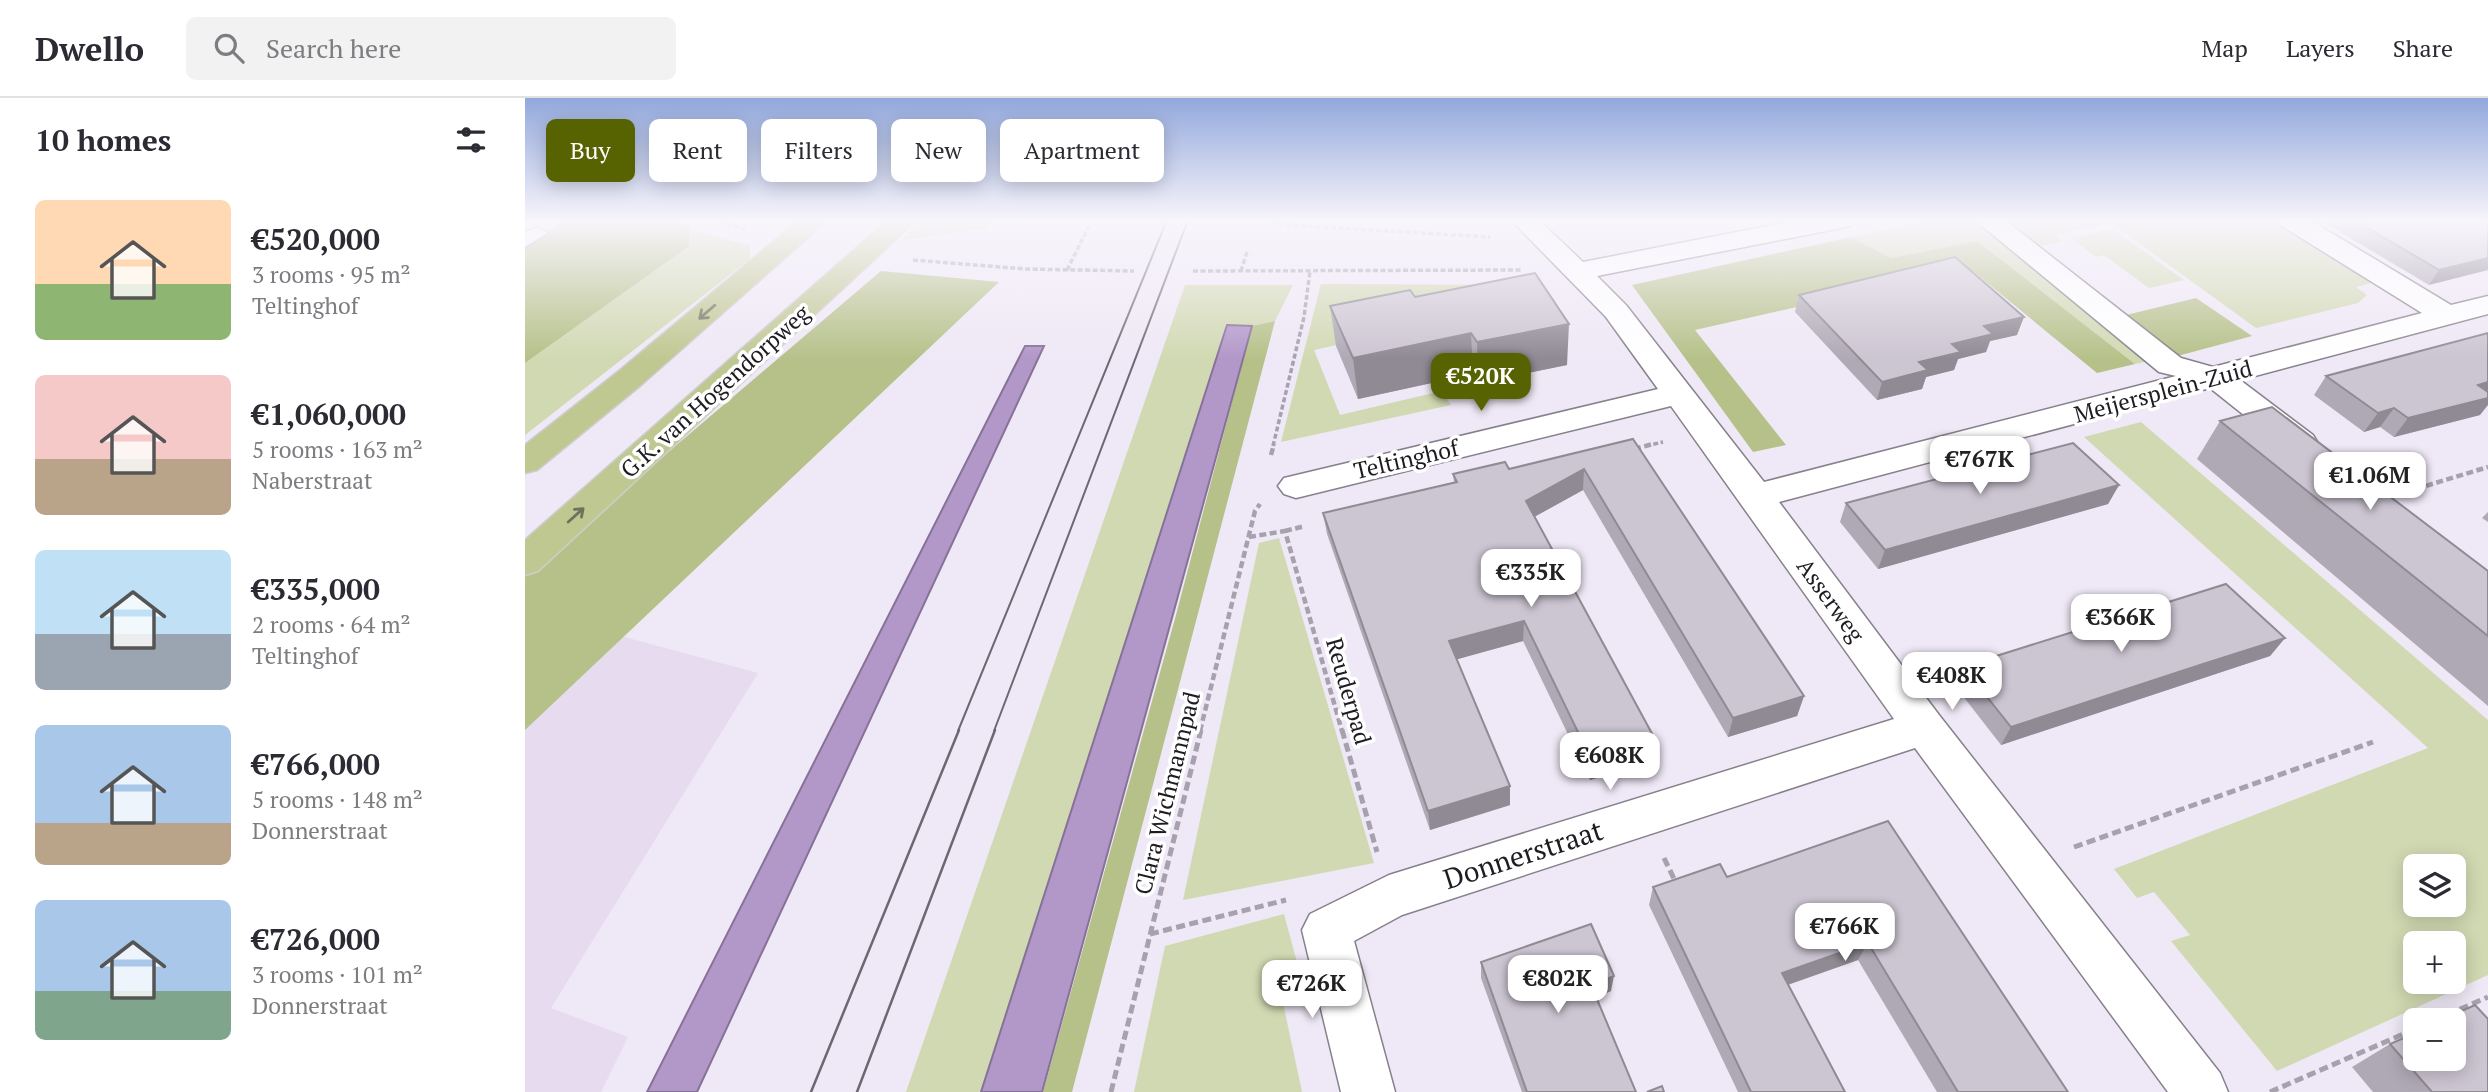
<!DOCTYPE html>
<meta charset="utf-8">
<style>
:root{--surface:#fff;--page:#f2f2f3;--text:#2b2b33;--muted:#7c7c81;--line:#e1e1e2;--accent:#576200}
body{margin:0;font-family:"PT Serif",serif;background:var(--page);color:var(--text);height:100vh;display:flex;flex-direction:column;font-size:26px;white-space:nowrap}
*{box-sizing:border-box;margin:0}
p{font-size:23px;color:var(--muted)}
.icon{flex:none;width:38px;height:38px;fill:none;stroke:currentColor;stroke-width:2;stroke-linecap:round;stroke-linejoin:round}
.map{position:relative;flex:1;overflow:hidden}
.drawer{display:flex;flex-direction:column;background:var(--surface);width:525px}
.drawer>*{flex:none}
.banner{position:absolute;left:21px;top:21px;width:665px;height:63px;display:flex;gap:14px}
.fabs{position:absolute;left:1878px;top:756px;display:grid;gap:14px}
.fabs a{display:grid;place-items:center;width:63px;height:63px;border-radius:10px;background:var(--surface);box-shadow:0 4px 18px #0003;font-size:35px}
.price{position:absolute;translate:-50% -60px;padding:0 16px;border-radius:14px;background:#fff;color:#222;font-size:23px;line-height:46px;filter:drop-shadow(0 2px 4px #0008)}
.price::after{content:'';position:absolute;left:50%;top:42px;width:21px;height:16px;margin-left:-10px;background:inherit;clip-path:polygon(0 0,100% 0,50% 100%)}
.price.active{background:var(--accent);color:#fff}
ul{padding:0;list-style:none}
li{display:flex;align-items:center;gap:21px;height:175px;padding:0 35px}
li span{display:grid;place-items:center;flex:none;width:196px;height:140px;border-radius:10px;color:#555}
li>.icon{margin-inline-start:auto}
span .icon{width:84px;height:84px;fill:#fffc;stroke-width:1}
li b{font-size:30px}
h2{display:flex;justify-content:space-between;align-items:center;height:84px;padding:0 35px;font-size:30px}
.pill{padding:0 24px;border-radius:10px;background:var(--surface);box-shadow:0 4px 18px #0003;font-size:24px;line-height:63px}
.pill.active{background:var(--accent);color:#fff}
header{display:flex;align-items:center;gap:42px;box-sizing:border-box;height:98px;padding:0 35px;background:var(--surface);border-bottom:2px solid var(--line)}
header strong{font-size:33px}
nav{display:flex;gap:38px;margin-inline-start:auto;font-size:24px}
.search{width:490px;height:63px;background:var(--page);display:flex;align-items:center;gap:18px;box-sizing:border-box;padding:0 24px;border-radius:10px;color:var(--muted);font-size:26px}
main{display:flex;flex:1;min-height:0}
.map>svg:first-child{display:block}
</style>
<header>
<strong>Dwello</strong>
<div class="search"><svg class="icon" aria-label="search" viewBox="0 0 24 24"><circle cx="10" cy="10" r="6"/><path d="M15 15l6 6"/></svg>Search here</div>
<nav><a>Map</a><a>Layers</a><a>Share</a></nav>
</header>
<main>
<section class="drawer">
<h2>10 homes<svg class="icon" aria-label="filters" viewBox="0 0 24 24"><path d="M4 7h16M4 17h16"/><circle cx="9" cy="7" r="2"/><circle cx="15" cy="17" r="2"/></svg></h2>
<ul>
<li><span style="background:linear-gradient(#ffd9b3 60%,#8fb573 0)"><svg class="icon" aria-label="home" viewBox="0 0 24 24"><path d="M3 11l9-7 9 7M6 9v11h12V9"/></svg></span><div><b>€520,000</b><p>3 rooms · 95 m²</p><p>Teltinghof</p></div></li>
<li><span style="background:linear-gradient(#f6c9c9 60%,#b9a48a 0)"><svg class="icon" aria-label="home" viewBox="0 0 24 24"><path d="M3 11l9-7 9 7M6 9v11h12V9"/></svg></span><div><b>€1,060,000</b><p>5 rooms · 163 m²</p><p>Naberstraat</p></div></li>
<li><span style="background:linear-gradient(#bfe0f5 60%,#9aa5b1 0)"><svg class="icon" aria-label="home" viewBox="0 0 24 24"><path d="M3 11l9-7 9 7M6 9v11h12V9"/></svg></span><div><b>€335,000</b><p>2 rooms · 64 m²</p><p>Teltinghof</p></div></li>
<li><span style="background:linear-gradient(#a9c7e8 70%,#b9a48a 0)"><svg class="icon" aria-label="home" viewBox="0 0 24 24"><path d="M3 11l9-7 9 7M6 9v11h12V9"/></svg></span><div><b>€766,000</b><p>5 rooms · 148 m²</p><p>Donnerstraat</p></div></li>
<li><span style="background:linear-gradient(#a9c7e8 65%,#7fa58c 0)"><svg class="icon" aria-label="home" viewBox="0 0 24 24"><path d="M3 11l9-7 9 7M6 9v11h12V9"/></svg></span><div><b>€726,000</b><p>3 rooms · 101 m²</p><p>Donnerstraat</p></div></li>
</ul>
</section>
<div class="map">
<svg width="1963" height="994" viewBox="0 0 1963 994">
<rect width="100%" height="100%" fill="#efe8f6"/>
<!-- built -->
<path fill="#e6dbef" d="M51 526 233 575 26 910 103 939 76 994H0V575Z"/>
<!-- green -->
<g fill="#d1d9b2" fill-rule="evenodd">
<path d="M126 122 225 147V161L0 337V265L163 148Z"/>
<path d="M396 122H468L460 131 377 142Z"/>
<path d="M1409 122H1453L1628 262 1610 266 1452 143 1366 160 1326 139Z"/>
<path d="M1478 122H1753L1854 183 1831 189 1842 197 1833 205 1731 230 1586 125 1530 137 1537 144 1505 150Z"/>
<path d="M1587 131 1659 182 1624 190 1579 157 1571 159 1546 140Z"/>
<path d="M796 186 1013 187 892 229 789 252 815 317 917 293 926 307 756 344Z"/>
<path d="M660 187H768L750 223 727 228 701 227 456 994H381Z"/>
<path d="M1616 324 1963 622V877L1752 973 1646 843 1665 837 1629 794 1612 800 1589 771 1903 650 1559 339ZM1890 768H1928V807H1890ZM1890 845H1928V884H1890Z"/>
<path d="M754 440 849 765 658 802 734 445Z"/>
<path d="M759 816 777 883 755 891 777 994H609L640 848Z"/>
</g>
<!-- forest -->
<g fill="#b6c189">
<path d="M141 122 164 128V148L0 265V150L39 123Z"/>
<path d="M1326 139 1366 160 1452 143 1610 266 1572 275 1444 170 1170 232 1261 347 1228 354 1107 187Z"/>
<path d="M356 173 474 184 0 632V476Z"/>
<path d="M1671 200 1727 238 1645 260 1593 219Z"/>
<path d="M750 223 547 994H518L651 517 727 228Z"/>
</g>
<!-- water -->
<g fill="#b297c9" stroke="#867297" stroke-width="2">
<path d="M702 227 727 228 517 994H456Z"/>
<path d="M500 248H519L172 994H122Z"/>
</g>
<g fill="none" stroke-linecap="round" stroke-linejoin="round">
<defs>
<path id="lane" d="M13 129 23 135 0 149V134Z"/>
<path id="street" d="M986 122H1014L1058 164 1273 122H1329L1325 128 1316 130 1072 178 1101 207 1239 384 1651 278 1634 274 1450 122H1480L1656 260 1688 269 1897 215 1757 128 1753 122H1785L1926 207 1963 198V216L1715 282 1788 337 1793 345 1788 353 1776 356 1764 353 1685 290 1254 404 1414 617 1695 975 1703 994H1643L1390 650 877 817 829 843 870 994H816L777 832 785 816 864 777 1369 621 1146 308 771 400 759 396 753 388 759 380 1133 291 1081 219Z"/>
<g id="primary">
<path d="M274 122H303L116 287 12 372 0 375V347L94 273Z"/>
<path d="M363 122H392L13 473 0 477V442Z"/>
</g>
</defs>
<!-- lane casing -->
<use href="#lane" stroke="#87818c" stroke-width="2"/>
<!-- street casing -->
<use href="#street" stroke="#87818c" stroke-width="3"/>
<!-- primary casing -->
<use href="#primary" stroke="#cecdce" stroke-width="3"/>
<!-- path-far2 -->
<g stroke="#a6a1ac" stroke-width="3.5" stroke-dasharray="5 2.5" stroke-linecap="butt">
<path d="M187 122 220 131"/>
<path d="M746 126 965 139"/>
<path d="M388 162 501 171 609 173"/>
<path d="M542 172 567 122"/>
<path d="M668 173 996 172"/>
<path d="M716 173 722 154"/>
<path d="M748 348 779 219 785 173"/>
<path d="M1121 348 1138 344"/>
</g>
<!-- path-far1 -->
<g stroke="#a6a1ac" stroke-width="4.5" stroke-dasharray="7 3.5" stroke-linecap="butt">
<path d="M1109 351 1128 346"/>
<path d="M746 357 749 346"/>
<path d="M1861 400 1963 369"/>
<path d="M760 433 780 428"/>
<path d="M724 439 760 433 817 633"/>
<path d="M675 633 730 413 735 406"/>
</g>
<!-- path -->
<g stroke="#a6a1ac" stroke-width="5" stroke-dasharray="9 4.5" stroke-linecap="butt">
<path d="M817 632 852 754"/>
<path d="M1549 749 1848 644"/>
<path d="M1139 760 1152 787"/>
<path d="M625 836 761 802"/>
<path d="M1910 922 1963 899"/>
<path d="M586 994 676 632"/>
<path d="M1745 994 1890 931"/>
</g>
<!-- lane -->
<use href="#lane" fill="#fff" fill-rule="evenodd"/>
<!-- street -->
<use href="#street" fill="#fff" fill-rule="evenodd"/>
<!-- primary -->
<use href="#primary" fill="#c0c892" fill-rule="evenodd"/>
<!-- tram-far1 -->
<g stroke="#6c6871" stroke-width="2">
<path d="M433 633 642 122"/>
<path d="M469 633 663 122"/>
</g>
<!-- tram -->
<g stroke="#6c6871" stroke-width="2.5">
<path d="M286 994 434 632"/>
<path d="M332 994 470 632"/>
</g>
</g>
<!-- wall -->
<g fill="#afa9b5">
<path d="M1795 122H1963L1904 187Z"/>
<path d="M1274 197 1492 237 1465 243 1461 254 1433 261 1429 272 1401 279 1397 291 1352 302 1270 214Z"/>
<path d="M890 199 1042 267 953 285 948 276 833 301 811 248 805 208Z"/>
<path d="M1801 278 1955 317 1869 339 1855 329 1839 334 1789 297Z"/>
<path d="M1695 323 1963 473V608L1672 361Z"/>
<path d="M1108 341 1279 598 1272 618 1203 639 1058 392 1009 419 1131 643 1127 663 1065 682 998 543 932 561 985 707 905 732 802 436 798 415 929 384 928 376 984 371Z"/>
<path d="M1594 387 1583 406 1353 471 1315 424 1321 405Z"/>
<path d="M1963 414V424L1957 420Z"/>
<path d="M1760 540 1745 558 1476 647 1434 593 1443 575 1447 574 1452 564Z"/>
<path d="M1363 723 1543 994H1412L1333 862 1263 887 1320 994H1213L1124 807 1128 789 1202 779Z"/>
<path d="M956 864 1086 893 1072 899 1111 994H997L956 880Z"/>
<path d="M1865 946 1963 994H1848L1827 969Z"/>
</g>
<!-- shaded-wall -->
<g fill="#8f8a93">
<path d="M1963 160V172L1904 187 1914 172Z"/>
<path d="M1499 219 1492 237 1465 243 1461 254 1433 261 1429 272 1401 279 1397 291 1352 302 1357 284 1459 228Z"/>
<path d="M1044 226 1042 267 953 285 952 244Z"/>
<path d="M946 235 948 276 833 301 828 260Z"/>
<path d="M1963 284V298L1953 287Z"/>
<path d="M1963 300V307L1955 317 1869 339 1883 320Z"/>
<path d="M1869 310 1855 329 1839 334 1853 315Z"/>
<path d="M1059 371 1058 392 1000 424 1001 403Z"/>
<path d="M1594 387 1583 406 1353 471 1360 452Z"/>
<path d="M999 523 998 543 926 563 924 543Z"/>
<path d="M1760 540 1745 558 1476 647 1486 629 1675 567Z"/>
<path d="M1279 598 1272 618 1203 639 1208 620Z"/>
<path d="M1131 643 1127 663 1065 682 1067 663Z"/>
<path d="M985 688V707L905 732 903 713Z"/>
<path d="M1343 845 1333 862 1250 891 1257 875Z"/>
<path d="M1089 878 1086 893 1064 902 1066 887Z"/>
</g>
<!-- building -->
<g fill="#ccc5d2" stroke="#8f8a93" stroke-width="2">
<path d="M1829 122H1963V160L1914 172Z"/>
<path d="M1430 159 1499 219 1459 228 1468 236 1427 246 1436 254 1394 264 1403 272 1357 284 1274 197Z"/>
<path d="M1010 175 1044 226 952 244 946 235 828 260 805 208 885 192 890 199Z"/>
<path d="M1963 235V284L1953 287 1963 294V300L1883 320 1869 310 1853 315 1801 278Z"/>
<path d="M1747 309 1963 473V538L1695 323Z"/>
<path d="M1108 341 1279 598 1208 620 1059 371 1001 403 1131 643 1067 663 999 523 924 543 985 688 903 713 798 415 932 384 928 376 980 364 984 371Z"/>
<path d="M1548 345 1594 387 1360 452 1321 405Z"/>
<path d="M1701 486 1760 540 1675 567 1486 629 1443 575 1457 570 1452 564Z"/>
<path d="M1363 723 1543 994H1433L1343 845 1257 875 1320 994H1226L1128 789 1195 766 1202 779Z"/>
<path d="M1066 826 1089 878 1066 887 1111 994H1002L956 864Z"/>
<path d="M1950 907 1963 921V994H1907L1865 946 1890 935V961H1928V922H1917Z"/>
<path d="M1137 988 1139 994H1122Z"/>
</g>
<!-- one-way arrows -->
<defs><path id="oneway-shaft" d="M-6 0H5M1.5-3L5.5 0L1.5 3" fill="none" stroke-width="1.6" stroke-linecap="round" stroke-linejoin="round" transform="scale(1.75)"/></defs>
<g stroke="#6f725a">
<use href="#oneway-shaft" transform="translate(182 214) rotate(139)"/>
<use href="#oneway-shaft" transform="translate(51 417) rotate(-42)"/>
</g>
<!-- sky -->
<linearGradient id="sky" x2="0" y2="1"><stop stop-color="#92a8dc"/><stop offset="0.47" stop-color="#f8f5fb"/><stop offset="1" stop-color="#f8f5fb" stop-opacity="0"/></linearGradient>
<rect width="1963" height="261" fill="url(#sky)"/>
<g text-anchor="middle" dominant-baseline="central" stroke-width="7" stroke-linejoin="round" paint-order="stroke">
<!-- street labels -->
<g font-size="23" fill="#1e1c21" stroke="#fff">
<text transform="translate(190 293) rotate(-42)">G.K. van Hogendorpweg</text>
<text transform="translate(1638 293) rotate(-15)">Meijersplein-Zuid</text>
<text transform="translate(881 361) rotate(-13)">Teltinghof</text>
<text transform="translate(1306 502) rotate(54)">Asserweg</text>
<text transform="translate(824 593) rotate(74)">Reuderpad</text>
<text transform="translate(642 695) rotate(-76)">Clara Wichmannpad</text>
</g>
<!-- near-street labels -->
<g font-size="28" fill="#1e1c21" stroke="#fff">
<text transform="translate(998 756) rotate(-18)">Donnerstraat</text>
</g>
</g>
</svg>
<div class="fabs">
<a><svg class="icon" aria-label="layers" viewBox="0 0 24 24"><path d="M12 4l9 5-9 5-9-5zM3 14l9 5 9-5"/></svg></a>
<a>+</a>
<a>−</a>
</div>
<b class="price active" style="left:956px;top:315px">€520K</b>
<b class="price" style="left:1455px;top:398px">€767K</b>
<b class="price" style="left:1845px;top:414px">€1.06M</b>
<b class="price" style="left:1006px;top:511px">€335K</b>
<b class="price" style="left:1596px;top:556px">€366K</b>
<b class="price" style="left:1427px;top:614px">€408K</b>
<b class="price" style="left:1085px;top:694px">€608K</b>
<b class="price" style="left:1320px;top:865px">€766K</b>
<b class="price" style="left:1033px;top:917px">€802K</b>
<b class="price" style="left:787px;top:922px">€726K</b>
<div class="banner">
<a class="pill active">Buy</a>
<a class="pill">Rent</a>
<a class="pill">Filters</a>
<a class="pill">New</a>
<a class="pill">Apartment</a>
</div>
</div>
</main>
